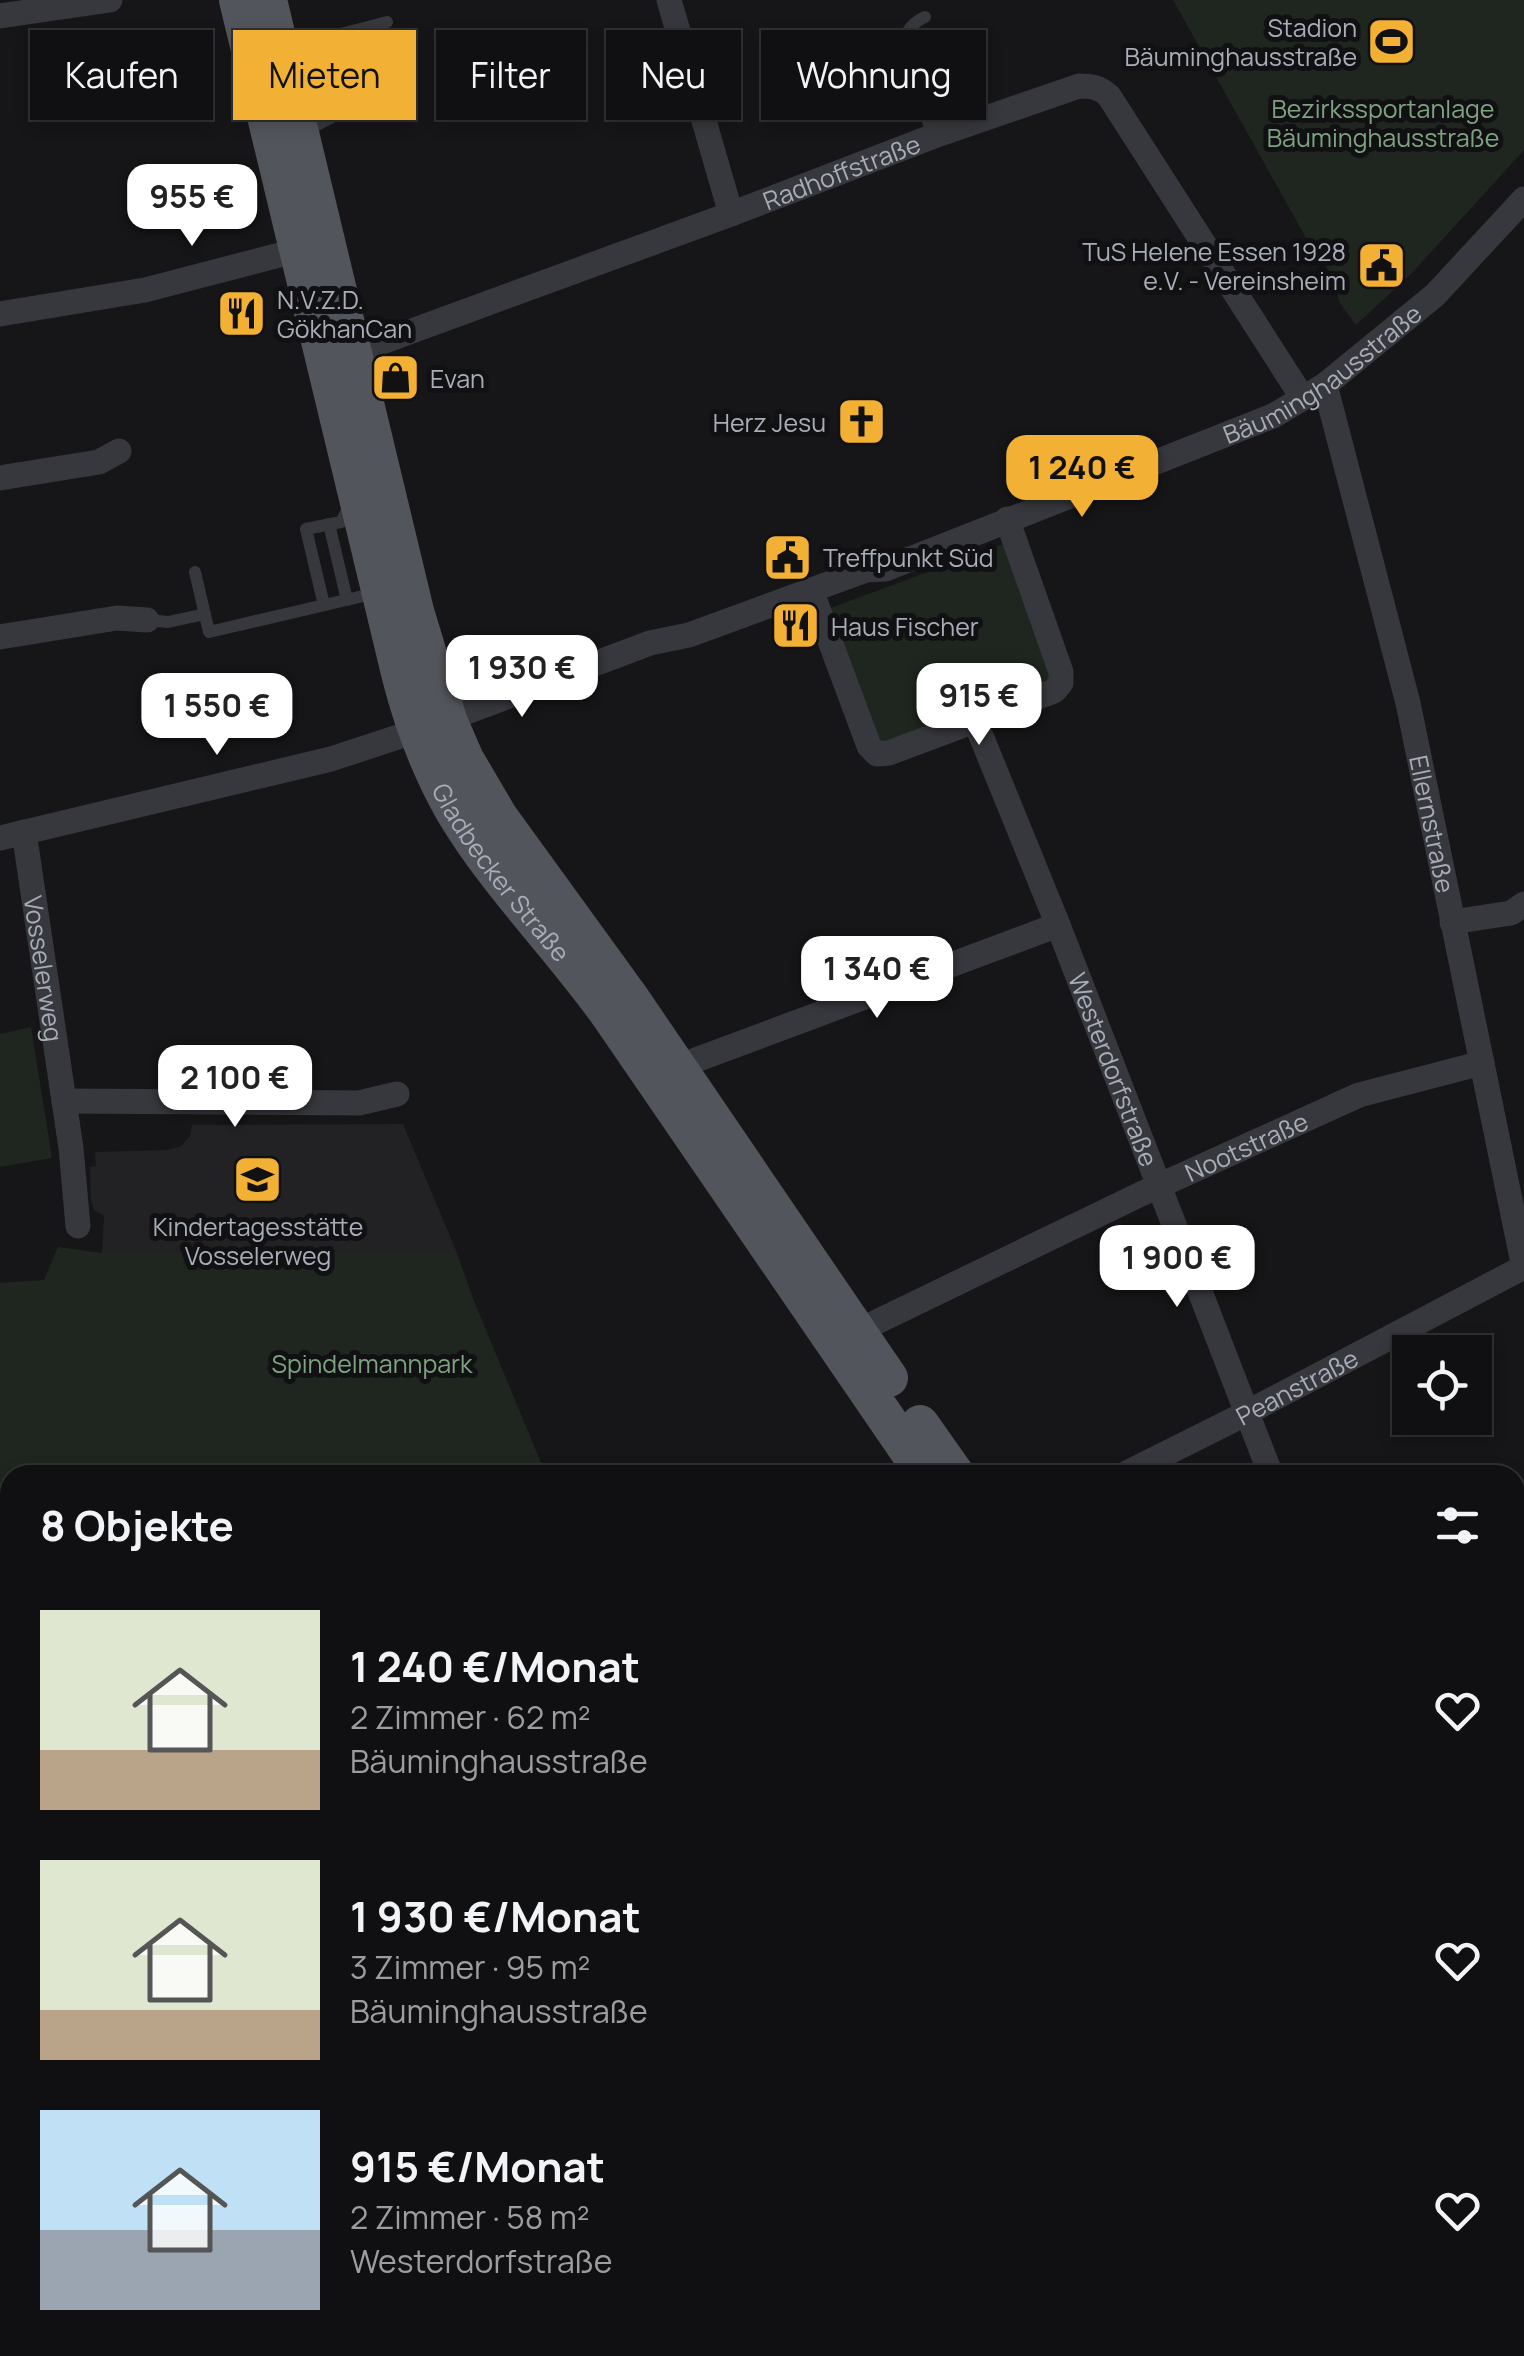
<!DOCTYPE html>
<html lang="de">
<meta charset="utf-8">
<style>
:root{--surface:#101012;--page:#1e1e20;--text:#f1f3f6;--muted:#9c9d9f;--line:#303032;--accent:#f2b134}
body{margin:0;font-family:Manrope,sans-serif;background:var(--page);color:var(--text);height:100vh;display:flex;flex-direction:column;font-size:38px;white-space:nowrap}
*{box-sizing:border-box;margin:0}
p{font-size:32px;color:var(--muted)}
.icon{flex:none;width:55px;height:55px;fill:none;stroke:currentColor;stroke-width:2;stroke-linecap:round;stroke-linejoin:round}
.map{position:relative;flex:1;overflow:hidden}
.sheet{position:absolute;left:0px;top:1465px;width:1525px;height:892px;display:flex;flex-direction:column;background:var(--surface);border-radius:30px 30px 0 0;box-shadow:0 5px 15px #0003,0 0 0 2px var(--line)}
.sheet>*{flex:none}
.top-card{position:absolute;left:30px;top:30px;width:1000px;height:90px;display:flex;gap:20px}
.controls{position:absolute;left:1392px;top:1335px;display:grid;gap:20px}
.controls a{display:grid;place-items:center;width:100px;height:100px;border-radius:0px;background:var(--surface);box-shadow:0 5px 15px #0003,0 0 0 2px var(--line);font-size:50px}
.price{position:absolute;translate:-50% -85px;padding:0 22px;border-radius:20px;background:#fff;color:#222;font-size:32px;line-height:65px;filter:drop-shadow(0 2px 5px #0008)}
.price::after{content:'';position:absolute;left:50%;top:60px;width:30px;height:22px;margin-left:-15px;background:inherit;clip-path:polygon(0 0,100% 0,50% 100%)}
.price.active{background:var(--accent);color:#111}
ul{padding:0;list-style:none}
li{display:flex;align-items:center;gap:30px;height:250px;padding:0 40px}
li span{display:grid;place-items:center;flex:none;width:280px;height:200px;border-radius:0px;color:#555}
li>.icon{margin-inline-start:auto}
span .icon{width:120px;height:120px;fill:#fffc;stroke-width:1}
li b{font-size:42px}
h2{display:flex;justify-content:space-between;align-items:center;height:120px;padding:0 40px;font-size:42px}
.pill{padding:0 35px;border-radius:0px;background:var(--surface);box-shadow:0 5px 15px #0003,0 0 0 2px var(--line);font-size:35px;line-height:90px}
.pill.active{background:var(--accent);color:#111}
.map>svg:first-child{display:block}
</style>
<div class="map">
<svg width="1524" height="2356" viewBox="0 0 1524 2356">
<rect width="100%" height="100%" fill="#161618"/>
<!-- built -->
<g fill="#222225">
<path d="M403 1124 457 1253H102L104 1216 94 1210 91 1200 90 1167 96 1166 95 1152 167 1150 181 1146 190 1136 192 1125Z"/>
<path d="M10 2239V2348H1075L1072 2356H0V2241Z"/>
</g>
<!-- green -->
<g fill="#1e261f">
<path d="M1173 0H1524V150L1411 274 1356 325 1340 303 1330 272 1315 254Z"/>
<path d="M1006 543 1054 673 1047 686 887 745 876 739 828 609Z"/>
<path d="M31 1027 52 1158 0 1167V1034Z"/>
<path d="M58 1247 102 1253H457L472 1296 546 1475H10V2135L0 2137V1283L44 1280Z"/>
<path d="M1524 1540V2356H1159L1162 2348H1515V1544Z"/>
<path d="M988 2348H1083L1080 2356H985Z"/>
</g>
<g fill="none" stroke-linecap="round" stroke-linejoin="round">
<!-- lane -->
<g stroke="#37383d" stroke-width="12">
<path d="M925 17C918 20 911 25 907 33 897 54 925 113 934 136"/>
<path d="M280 40H318L387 22"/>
<path d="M304 132 336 115 405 98"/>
<path d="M329 524 347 600"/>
<path d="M195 572 209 632 376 593"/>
<path d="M324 605 306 529 341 522 350 505"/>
<path d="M147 620 168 622 205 614"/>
</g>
<!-- street -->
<g stroke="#37383d" stroke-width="25">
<path d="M669 0 731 214"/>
<path d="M0 16 110 0"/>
<path d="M0 314 145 290 299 250"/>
<path id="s1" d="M352 353 731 214 934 136 1079 86C1092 86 1099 87 1109 96L1302 397"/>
<path id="s2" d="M1325 385 1408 703 1524 1268"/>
<path d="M0 478 99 462 119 451"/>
<path d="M811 590 869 746 877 754 889 753 1054 691 1061 683V672L1007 519"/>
<path d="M0 637 117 618 147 620"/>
<path id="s3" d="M975 721 1058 925 1271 1475"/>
<path id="s4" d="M24 832 71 1148 78 1226"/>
<path id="s5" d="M0 838 331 759 416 731 650 643 689 635 866 570 885 569 1273 416 1325 385 1435 295 1524 199"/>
<path d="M1452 922 1511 913 1524 904"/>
<path d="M677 1067 1058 925"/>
<path d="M64 1101 359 1103 397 1094"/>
<path id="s6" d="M858 1331 1141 1194 1359 1095 1482 1063"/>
<path id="s7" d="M1123 1475 1231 1421 1524 1267"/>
<path d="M1515 1530 1524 1526"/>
<path d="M151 2356V2348"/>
<path d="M542 2356V2348"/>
</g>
<!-- secondary -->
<g stroke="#45474d" stroke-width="35">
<path d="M0 2172 10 2170"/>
<path d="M0 2210 10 2208"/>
</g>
<!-- primary -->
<g stroke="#53555c" stroke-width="38">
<path id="s8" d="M238 0 401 677C413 724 430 769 454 811 498 885 561 946 611 1017 716 1169 820 1322 925 1475"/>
<path d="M268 0 415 611 448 720 465 759 499 817 631 999 889 1378"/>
<path d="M920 1424 956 1475"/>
<path d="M1087 2356 1089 2348"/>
<path d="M1130 2356 1133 2348"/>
</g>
</g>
<!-- icons -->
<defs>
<symbol id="stadium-square" viewBox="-11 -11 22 22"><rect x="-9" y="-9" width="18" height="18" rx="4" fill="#f2b134" stroke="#111113"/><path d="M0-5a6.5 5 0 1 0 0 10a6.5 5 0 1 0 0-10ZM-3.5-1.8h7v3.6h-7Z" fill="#111"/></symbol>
<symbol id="civic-square" viewBox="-11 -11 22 22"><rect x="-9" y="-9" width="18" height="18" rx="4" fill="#f2b134" stroke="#111113"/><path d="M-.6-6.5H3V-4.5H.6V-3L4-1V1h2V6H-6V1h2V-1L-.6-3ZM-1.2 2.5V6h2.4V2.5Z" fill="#111"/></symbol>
<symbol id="restaurant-square" viewBox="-11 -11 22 22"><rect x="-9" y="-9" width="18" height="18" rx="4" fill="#f2b134" stroke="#111113"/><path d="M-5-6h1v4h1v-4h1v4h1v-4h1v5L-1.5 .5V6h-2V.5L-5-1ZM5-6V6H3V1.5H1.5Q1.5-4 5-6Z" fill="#111"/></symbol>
<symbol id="shop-square" viewBox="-11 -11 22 22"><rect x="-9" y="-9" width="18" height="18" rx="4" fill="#f2b134" stroke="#111113"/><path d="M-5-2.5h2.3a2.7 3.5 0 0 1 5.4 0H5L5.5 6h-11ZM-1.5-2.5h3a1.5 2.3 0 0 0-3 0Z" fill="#111"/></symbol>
<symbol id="church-square" viewBox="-11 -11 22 22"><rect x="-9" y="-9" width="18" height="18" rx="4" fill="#f2b134" stroke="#111113"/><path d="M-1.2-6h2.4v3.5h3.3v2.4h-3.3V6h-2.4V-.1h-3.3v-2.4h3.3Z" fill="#111"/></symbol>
<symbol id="school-square" viewBox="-11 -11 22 22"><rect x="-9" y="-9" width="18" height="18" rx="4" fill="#f2b134" stroke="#111113"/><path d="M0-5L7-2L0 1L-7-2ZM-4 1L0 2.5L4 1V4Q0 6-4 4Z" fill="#111"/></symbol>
</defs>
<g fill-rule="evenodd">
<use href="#stadium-square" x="1364" y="14" width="55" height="55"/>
<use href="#civic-square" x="1354" y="238" width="55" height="55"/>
<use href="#restaurant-square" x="214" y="286" width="55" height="55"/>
<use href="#shop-square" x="368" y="350" width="55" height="55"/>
<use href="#church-square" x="834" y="394" width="55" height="55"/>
<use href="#civic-square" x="760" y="530" width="55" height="55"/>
<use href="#restaurant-square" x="768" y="598" width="55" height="55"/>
<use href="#school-square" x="230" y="1152" width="55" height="55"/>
</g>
<g text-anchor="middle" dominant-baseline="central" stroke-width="10" stroke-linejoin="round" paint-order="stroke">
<!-- poi labels -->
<g font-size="25" fill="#a8adb8" stroke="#111113" text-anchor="start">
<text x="1357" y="27" text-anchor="end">Stadion<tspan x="1357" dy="29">Bäuminghausstraße</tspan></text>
<text x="1346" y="251" text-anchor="end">TuS Helene Essen 1928<tspan x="1346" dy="29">e.V. - Vereinsheim</tspan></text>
<text x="277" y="299">N.V.Z.D.<tspan x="277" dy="29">GökhanCan</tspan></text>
<text x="430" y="378">Evan</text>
<text x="826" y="422" text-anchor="end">Herz Jesu</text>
<text x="823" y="557">Treffpunkt Süd</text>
<text x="831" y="626">Haus Fischer</text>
<text x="258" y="1226" text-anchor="middle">Kindertagesstätte<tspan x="258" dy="29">Vosselerweg</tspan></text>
</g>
<!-- park labels -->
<g font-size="25" fill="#7fa381" stroke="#111113">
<text x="1383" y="108">Bezirkssportanlage<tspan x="1383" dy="29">Bäuminghausstraße</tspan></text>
<text x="372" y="1363">Spindelmannpark</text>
</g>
<!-- street labels -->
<g font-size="25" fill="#a8adb8" stroke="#111113">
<text stroke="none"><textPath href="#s1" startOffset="522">Radhoffstraße</textPath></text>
<text stroke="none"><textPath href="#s5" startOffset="1408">Bäuminghausstraße</textPath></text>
<text stroke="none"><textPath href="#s2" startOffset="452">Ellernstraße</textPath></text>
<text stroke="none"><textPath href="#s8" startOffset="918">Gladbecker Straße</textPath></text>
<text stroke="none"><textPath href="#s4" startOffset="138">Vosselerweg</textPath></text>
<text stroke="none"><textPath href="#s3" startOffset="375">Westerdorfstraße</textPath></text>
<text stroke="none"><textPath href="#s6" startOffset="430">Nootstraße</textPath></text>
<text stroke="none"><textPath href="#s7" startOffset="195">Peanstraße</textPath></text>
</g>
</g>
</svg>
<div class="controls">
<a><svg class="icon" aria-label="locate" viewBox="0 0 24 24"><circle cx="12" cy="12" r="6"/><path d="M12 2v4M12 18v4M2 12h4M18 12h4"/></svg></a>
</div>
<b class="price" style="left:192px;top:249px">955 €</b>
<b class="price active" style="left:1082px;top:520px">1 240 €</b>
<b class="price" style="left:522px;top:720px">1 930 €</b>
<b class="price" style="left:979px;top:748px">915 €</b>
<b class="price" style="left:217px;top:758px">1 550 €</b>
<b class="price" style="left:877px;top:1021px">1 340 €</b>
<b class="price" style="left:235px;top:1130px">2 100 €</b>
<b class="price" style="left:1177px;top:1310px">1 900 €</b>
<div class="top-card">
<a class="pill">Kaufen</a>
<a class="pill active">Mieten</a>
<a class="pill">Filter</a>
<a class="pill">Neu</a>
<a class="pill">Wohnung</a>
</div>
<section class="sheet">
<h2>8 Objekte<svg class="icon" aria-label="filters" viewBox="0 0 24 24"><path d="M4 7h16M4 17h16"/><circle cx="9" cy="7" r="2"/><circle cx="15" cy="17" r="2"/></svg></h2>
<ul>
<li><span style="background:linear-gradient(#dfe7d0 70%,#b9a48a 0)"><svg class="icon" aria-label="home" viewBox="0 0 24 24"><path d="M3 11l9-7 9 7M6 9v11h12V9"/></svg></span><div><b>1 240 €/Monat</b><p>2 Zimmer · 62 m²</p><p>Bäuminghausstraße</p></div><svg class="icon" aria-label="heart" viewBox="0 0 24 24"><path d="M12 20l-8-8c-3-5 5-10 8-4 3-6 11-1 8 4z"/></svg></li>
<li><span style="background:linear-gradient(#dfe7d0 75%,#b9a48a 0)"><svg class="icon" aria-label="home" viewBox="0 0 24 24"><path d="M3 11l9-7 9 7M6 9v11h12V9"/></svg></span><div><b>1 930 €/Monat</b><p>3 Zimmer · 95 m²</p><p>Bäuminghausstraße</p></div><svg class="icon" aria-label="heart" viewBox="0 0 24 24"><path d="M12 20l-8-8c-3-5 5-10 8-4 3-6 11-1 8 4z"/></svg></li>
<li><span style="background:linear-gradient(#bfe0f5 60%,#9aa5b1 0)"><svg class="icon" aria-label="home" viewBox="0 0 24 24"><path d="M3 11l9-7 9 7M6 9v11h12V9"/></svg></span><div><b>915 €/Monat</b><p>2 Zimmer · 58 m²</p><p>Westerdorfstraße</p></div><svg class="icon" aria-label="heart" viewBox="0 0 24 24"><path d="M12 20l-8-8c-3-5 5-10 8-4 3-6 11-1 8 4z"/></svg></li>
</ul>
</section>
</div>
